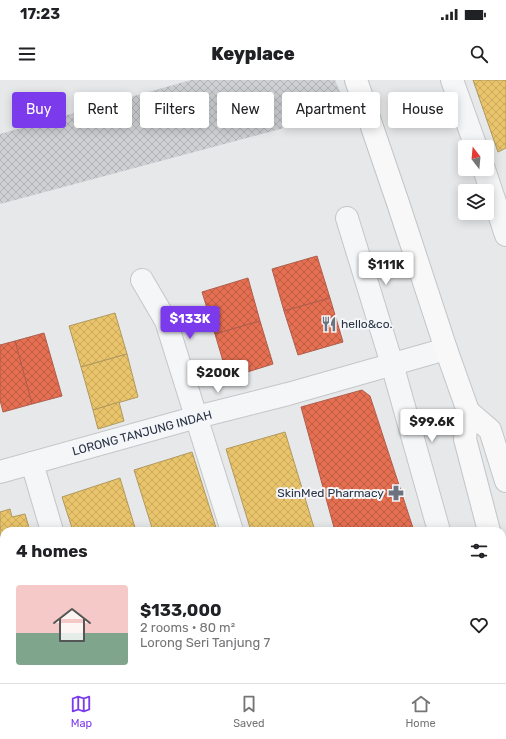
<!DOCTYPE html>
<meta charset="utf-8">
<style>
:root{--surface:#fff;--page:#f2f2f2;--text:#202124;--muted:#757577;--line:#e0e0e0;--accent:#7c3aed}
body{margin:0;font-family:Rubik,sans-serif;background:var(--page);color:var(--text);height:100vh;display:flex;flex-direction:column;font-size:15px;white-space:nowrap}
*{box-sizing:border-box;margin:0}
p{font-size:13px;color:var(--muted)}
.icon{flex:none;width:22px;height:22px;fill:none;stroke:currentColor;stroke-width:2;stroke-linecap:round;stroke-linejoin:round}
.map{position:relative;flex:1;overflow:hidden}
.sheet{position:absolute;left:0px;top:447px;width:506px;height:156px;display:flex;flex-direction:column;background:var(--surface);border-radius:12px 12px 0 0;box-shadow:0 2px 10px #0003}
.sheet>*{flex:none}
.guide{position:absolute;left:12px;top:12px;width:482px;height:36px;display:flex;gap:8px}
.needle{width:26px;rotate:344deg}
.fabs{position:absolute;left:458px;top:60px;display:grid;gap:8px}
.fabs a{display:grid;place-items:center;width:36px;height:36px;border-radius:4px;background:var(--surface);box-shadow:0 2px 10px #0003;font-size:20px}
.price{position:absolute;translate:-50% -34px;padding:0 9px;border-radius:4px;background:#fff;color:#222;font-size:13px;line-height:26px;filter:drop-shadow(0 1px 2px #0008)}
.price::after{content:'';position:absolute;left:50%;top:24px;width:12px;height:9px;margin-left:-6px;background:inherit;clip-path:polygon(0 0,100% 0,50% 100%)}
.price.selected{background:var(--accent);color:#fff}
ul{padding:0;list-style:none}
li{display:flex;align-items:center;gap:12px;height:100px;padding:0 16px}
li+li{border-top:1px solid var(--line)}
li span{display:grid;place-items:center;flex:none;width:112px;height:80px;border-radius:4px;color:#555}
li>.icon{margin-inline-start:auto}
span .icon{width:48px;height:48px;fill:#fffc;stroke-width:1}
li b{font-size:17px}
h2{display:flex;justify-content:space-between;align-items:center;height:48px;padding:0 16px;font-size:17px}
.pill{padding:0 14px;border-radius:4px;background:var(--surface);box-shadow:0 2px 10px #0003;font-size:14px;line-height:36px}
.pill.selected{background:var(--accent);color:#fff}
.status{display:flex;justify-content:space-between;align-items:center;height:28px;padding:0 20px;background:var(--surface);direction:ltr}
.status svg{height:11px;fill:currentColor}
header{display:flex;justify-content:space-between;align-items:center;height:52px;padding:0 16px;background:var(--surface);font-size:18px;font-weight:800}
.menu{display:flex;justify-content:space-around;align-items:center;height:56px;border-top:1px solid var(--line);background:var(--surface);font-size:11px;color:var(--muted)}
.menu a{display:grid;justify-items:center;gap:2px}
.menu .selected{color:var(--accent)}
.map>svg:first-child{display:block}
</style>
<div class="status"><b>17:23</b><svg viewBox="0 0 49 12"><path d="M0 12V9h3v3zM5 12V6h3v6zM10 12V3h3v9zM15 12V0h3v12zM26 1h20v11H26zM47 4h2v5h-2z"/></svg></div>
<header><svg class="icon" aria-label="menu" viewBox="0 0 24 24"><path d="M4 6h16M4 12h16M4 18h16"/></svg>Keyplace<svg class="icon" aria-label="search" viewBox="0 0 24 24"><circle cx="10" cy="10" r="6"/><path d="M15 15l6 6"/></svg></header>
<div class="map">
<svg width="506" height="603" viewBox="0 0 506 603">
<defs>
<pattern id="homes-cross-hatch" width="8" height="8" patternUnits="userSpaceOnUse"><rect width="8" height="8" fill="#e9c46a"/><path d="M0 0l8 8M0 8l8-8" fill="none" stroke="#c8a95d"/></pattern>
<pattern id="shops-cross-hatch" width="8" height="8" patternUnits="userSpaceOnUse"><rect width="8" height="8" fill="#e76f51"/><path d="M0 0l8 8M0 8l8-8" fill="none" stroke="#bb5c45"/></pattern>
<pattern id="building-cross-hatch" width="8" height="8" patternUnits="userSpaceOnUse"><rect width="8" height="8" fill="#ced0d3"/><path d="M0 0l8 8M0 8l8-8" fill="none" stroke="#b1b3b6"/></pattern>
</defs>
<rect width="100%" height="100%" fill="#e6e8ea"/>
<!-- built -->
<path fill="#d4d7dd" d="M502 555 506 573V603H337L335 599H502Z"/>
<!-- homes -->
<g fill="url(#homes-cross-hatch)" stroke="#b0995f">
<path d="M473 0H506V68L498 72Z"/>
<path d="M115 233 127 274 81 287 69 246Z"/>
<path d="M127 274 138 317 93 330 81 287Z"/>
<path d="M119 322 124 341 98 349 93 330Z"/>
<path d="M285 352 315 451H251L226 369Z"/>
<path d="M192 372 217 451H153L134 390Z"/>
<path d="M120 398 136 451H73L62 417Z"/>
<path d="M10 429 12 437 25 434 30 451H4V555L0 542V432Z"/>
<path d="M17 599H75L76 603H19Z"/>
<path d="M273 599H296L298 603H264Z"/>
</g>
<!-- shops -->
<g fill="url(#shops-cross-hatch)" stroke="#af5d4d">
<path d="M317 176 330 218 284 231 272 189Z"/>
<path d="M248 198 260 241 215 254 202 212Z"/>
<path d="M330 218 343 262 298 275 284 231Z"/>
<path d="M260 241 273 284 228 298 215 254Z"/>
<path d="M44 253 62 316 32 324 15 261Z"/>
<path d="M15 261 32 324 3 332 0 320V265Z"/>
<path d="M362 310 370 316 414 451H335L301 327Z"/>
<path d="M374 599H445L447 603H376Z"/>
</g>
<!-- building -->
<path fill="url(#building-cross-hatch)" d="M191 0H335L348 31 0 124V54Z"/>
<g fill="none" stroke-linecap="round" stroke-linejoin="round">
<defs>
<g id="minor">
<path d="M452 0 476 67"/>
<path d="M484 89 506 155"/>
<path d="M347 138 392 284 439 451"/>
<path d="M142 200 166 241 232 451"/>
<path d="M32 383 52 451"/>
<path d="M0 392 197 337 288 314 446 269"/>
<path d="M96 599 98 603"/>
<path d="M482 599 483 603"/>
<path d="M182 603 190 599"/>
</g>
<g id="major">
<path d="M356 0 398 123 446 269 468 331 465 359 489 451"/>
<path d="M468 331 490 350 506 401"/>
<path d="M502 477 506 484"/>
<path d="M502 503 506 520"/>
</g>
</defs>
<!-- minor casing -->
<use href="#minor" stroke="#c4c6c8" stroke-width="24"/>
<!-- major casing -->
<use href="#major" stroke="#c2c5c8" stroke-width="24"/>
<!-- minor -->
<use href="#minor" stroke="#f5f6f7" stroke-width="22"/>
<!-- major -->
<use href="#major" stroke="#f8f8f8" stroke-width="22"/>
</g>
<!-- icons -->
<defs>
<symbol id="restaurant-bare" viewBox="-9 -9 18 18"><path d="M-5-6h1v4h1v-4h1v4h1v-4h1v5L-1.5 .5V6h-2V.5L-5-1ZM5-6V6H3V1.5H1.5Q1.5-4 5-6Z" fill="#6c737f" stroke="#f4f6f9" stroke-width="2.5" paint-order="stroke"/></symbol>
<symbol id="pharmacy-bare" viewBox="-9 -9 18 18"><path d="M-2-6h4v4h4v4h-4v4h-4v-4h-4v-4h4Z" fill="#6c737f" stroke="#f4f6f9" stroke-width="2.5" paint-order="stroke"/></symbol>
</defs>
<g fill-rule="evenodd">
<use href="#restaurant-bare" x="318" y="233" width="22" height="22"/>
<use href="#pharmacy-bare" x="385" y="402" width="22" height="22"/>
</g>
<g text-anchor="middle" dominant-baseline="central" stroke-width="4" stroke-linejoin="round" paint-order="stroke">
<!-- poi labels -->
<g font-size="12" fill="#2b3445" stroke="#f4f6f9" text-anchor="start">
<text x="341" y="244">hello&amp;co.</text>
<text x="384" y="413" text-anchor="end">SkinMed Pharmacy</text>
</g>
<!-- street labels -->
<g font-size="12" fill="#2b3445" stroke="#f4f6f9">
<text transform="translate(142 353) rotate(-15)">LORONG TANJUNG INDAH</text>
</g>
</g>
</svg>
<div class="fabs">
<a><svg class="needle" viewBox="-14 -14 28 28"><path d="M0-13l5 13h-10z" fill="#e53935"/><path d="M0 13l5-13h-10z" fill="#757577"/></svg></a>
<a><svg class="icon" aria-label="layers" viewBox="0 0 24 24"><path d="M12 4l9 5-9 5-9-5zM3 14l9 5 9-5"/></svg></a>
</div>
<b class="price" style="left:386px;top:206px">$111K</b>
<b class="price selected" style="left:190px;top:260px">$133K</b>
<b class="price" style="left:218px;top:314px">$200K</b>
<b class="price" style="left:432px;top:363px">$99.6K</b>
<div class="guide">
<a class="pill selected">Buy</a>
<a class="pill">Rent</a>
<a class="pill">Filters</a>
<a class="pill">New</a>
<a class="pill">Apartment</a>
<a class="pill">House</a>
</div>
<section class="sheet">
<h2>4 homes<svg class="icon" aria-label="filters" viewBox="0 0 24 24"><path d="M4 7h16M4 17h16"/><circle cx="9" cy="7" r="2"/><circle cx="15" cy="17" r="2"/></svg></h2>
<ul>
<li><span style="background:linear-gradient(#f6c9c9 60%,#7fa58c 0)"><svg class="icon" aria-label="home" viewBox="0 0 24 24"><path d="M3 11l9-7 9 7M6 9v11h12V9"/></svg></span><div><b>$133,000</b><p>2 rooms · 80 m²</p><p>Lorong Seri Tanjung 7</p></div><svg class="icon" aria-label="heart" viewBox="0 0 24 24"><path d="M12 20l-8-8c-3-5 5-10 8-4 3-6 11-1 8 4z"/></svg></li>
</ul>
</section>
</div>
<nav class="menu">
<a class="selected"><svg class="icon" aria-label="map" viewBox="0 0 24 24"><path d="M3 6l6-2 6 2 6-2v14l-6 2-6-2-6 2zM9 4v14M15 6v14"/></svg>Map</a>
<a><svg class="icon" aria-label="saved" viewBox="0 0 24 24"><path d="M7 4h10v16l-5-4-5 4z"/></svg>Saved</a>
<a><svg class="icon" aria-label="home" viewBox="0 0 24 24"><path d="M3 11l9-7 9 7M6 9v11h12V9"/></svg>Home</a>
</nav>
